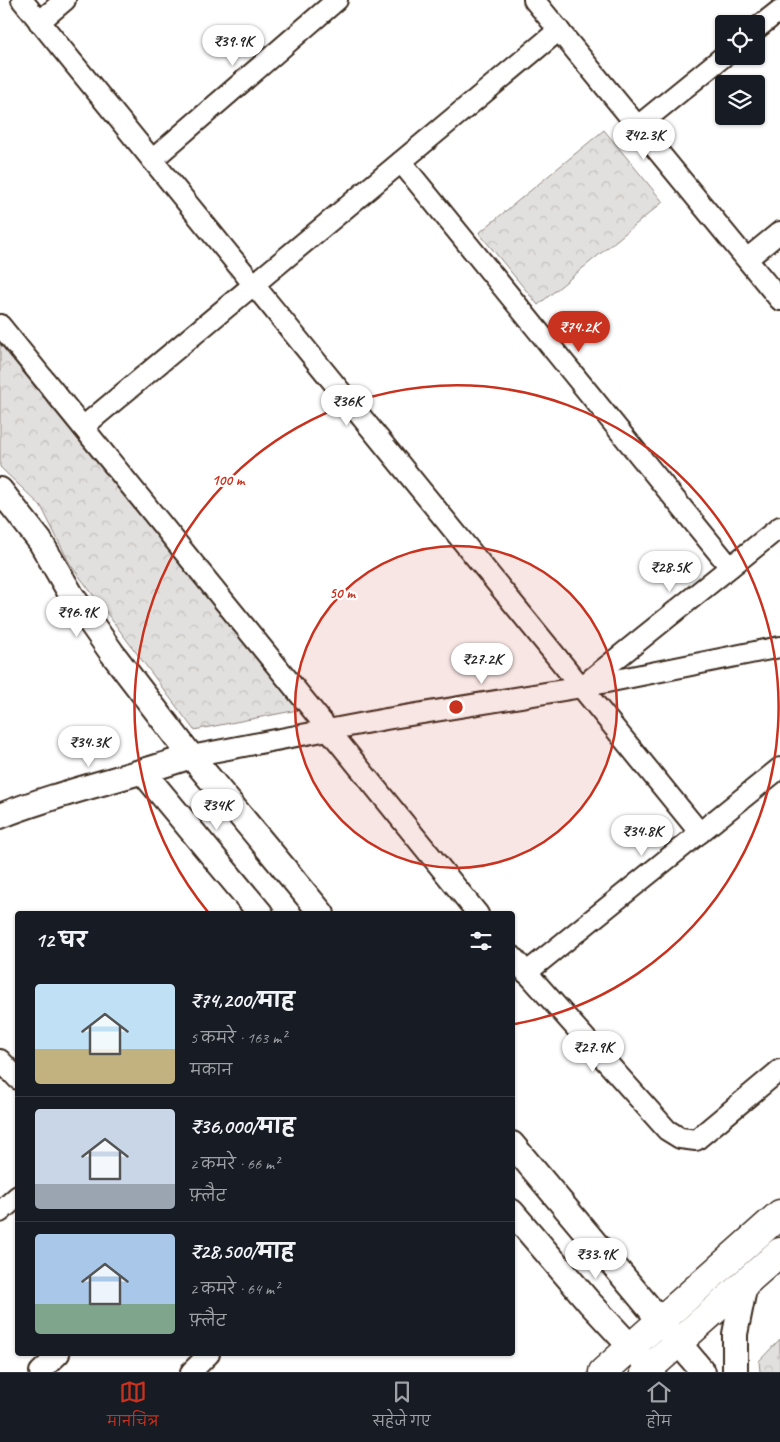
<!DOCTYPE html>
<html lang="hi">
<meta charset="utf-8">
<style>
:root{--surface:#171b24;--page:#20242c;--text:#f1f3f6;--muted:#9ea1a6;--line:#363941;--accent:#c8321e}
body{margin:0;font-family:Caveat,"Playpen Sans Deva",sans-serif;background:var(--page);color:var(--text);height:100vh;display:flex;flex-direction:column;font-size:19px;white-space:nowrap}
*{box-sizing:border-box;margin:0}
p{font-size:16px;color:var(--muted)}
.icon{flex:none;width:28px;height:28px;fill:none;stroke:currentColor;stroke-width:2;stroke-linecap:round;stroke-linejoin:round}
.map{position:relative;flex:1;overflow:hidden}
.side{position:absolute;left:15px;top:911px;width:500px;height:445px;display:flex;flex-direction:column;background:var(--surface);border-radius:5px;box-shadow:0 1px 4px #0004}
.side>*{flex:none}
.buttons{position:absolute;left:715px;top:15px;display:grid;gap:10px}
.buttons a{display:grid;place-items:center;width:50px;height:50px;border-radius:5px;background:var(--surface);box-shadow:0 1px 4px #0004;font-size:25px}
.price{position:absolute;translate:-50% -42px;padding:0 11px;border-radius:18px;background:#fff;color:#222;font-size:16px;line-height:32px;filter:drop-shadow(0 1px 2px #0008)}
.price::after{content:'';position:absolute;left:50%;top:30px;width:15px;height:11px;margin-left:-8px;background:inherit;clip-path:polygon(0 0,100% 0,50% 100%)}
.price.selected{background:var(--accent);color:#fff}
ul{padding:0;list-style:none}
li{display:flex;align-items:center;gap:15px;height:125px;padding:0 20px}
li+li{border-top:1px solid var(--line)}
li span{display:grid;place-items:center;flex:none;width:140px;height:100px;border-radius:5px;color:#555}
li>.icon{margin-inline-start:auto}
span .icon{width:60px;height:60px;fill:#fffc;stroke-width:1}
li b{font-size:21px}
h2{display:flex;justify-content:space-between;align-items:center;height:60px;padding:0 20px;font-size:21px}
.dock{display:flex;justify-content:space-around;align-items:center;height:70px;border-top:1px solid var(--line);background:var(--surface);font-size:14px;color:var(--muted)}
.dock a{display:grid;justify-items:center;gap:2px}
.dock .selected{color:var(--accent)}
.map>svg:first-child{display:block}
</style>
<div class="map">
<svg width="780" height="1372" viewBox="0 0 780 1372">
<defs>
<pattern id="forest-crowns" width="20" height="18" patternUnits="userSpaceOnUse" patternTransform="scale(1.25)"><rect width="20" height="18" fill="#e2e0de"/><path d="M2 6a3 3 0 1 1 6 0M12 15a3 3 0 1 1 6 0" fill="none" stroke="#c3c0be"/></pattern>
</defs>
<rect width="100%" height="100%" fill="#fff"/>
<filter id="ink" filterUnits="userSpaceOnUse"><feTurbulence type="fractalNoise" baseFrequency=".02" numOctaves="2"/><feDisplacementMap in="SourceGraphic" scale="10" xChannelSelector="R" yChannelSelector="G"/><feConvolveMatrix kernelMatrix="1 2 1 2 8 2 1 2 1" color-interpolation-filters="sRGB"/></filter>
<g filter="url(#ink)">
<!-- forest -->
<g fill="url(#forest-crowns)" stroke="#8e857e">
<path d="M604 130 663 202 538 305 479 233Z"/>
<path d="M0 344 298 710 194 730 70 564 41 506 0 467Z"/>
<path d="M780 1339V1372H760L759 1361Z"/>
</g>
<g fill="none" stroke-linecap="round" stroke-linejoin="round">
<defs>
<g id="minor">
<path d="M22 0 700 833"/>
<path d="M534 0 780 300"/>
<path d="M39 22 65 0"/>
<path d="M756 29 780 10"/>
<path d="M638 126 724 56"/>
<path d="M152 160 337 0"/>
<path d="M401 162 730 567"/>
<path d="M747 259 780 232"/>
<path d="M0 325 478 914"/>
<path d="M83 427 559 30"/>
<path d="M585 684 780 527"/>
<path d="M191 756 386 719 582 687 780 647"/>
<path d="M512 956 667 1130 680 1138 696 1140 780 1070"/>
<path d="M526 973 780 768"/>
<path d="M0 1060 18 1079"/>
<path d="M0 1212 18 1196"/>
<path d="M40 1372 59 1354"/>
<path d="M191 1372 209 1354"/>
</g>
<g id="tertiary">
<path d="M0 490 40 541 72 596 112 653 191 756 322 914"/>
<path d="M143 772 261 914"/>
<path d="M0 816C62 791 128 778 191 756"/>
<path d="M512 1144 703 1372"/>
<path d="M512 1212 589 1302 654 1372"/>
<path d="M735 1372V1334L745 1284"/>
</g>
<g id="trunk">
<path d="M603 1372 780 1214"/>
<path d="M645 1372 780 1252"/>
</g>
</defs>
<!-- minor casing -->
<use href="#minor" stroke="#3b2a1e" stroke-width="24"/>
<!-- tertiary casing -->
<use href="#tertiary" stroke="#3b2a1e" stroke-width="28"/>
<!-- trunk casing -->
<use href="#trunk" stroke="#3b2a1e" stroke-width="31"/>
<!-- minor -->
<use href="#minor" stroke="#fff" stroke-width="20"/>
<!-- tertiary -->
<use href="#tertiary" stroke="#fff" stroke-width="24"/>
<!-- trunk -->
<use href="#trunk" stroke="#fff" stroke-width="28"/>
</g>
</g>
<!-- distance rings -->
<circle cx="456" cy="707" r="161" fill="#c8321e" fill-opacity=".12"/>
<g fill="none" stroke="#c8321e" stroke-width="2.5">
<circle cx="456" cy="707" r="161"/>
<path d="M208 912A322 322 0 1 1 515 1024"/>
</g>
<circle cx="456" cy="707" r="8" fill="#c8321e" stroke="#fff" stroke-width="2.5"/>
<g font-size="15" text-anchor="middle" font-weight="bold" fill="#c8321e" stroke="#fff" stroke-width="4.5" stroke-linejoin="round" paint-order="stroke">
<text x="228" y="485">100 m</text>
<text x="342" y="598">50 m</text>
</g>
</svg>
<div class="buttons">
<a><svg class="icon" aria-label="locate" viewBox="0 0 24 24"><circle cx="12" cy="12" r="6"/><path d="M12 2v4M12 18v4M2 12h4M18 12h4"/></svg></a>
<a><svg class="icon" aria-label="layers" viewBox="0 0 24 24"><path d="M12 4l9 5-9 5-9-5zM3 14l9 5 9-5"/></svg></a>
</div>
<b class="price" style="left:233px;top:67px">₹39.9K</b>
<b class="price" style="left:644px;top:161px">₹42.3K</b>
<b class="price selected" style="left:579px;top:353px">₹74.2K</b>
<b class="price" style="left:347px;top:427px">₹36K</b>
<b class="price" style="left:670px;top:593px">₹28.5K</b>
<b class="price" style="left:77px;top:638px">₹96.9K</b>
<b class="price" style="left:482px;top:685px">₹27.2K</b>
<b class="price" style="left:89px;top:768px">₹34.3K</b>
<b class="price" style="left:217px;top:831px">₹34K</b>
<b class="price" style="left:642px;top:857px">₹34.8K</b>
<b class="price" style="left:593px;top:1073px">₹27.9K</b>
<b class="price" style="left:596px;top:1280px">₹33.9K</b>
<section class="side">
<h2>12 घर<svg class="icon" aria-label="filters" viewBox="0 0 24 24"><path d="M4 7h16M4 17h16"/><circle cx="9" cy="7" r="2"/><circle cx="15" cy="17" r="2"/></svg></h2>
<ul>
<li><span style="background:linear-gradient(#bfe0f5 65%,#c2b280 0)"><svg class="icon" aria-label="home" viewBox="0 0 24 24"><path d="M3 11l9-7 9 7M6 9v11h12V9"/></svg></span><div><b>₹74,200/माह</b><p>5 कमरे · 163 m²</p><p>मकान</p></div></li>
<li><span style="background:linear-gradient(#c9d6e8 75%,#9aa5b1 0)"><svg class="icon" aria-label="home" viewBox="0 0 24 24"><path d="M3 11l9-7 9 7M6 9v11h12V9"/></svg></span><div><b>₹36,000/माह</b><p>2 कमरे · 66 m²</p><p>फ़्लैट</p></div></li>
<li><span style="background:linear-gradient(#a9c7e8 70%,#7fa58c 0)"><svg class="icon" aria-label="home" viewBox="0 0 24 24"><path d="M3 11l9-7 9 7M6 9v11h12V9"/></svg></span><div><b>₹28,500/माह</b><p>2 कमरे · 64 m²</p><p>फ़्लैट</p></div></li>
</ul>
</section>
</div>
<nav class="dock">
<a class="selected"><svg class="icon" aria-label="map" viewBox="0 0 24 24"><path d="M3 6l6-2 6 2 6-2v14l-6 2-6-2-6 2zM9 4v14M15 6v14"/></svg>मानचित्र</a>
<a><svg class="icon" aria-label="saved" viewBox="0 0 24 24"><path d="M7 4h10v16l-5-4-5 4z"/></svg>सहेजे गए</a>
<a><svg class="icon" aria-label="home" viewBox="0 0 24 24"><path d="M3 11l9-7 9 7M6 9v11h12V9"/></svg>होम</a>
</nav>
